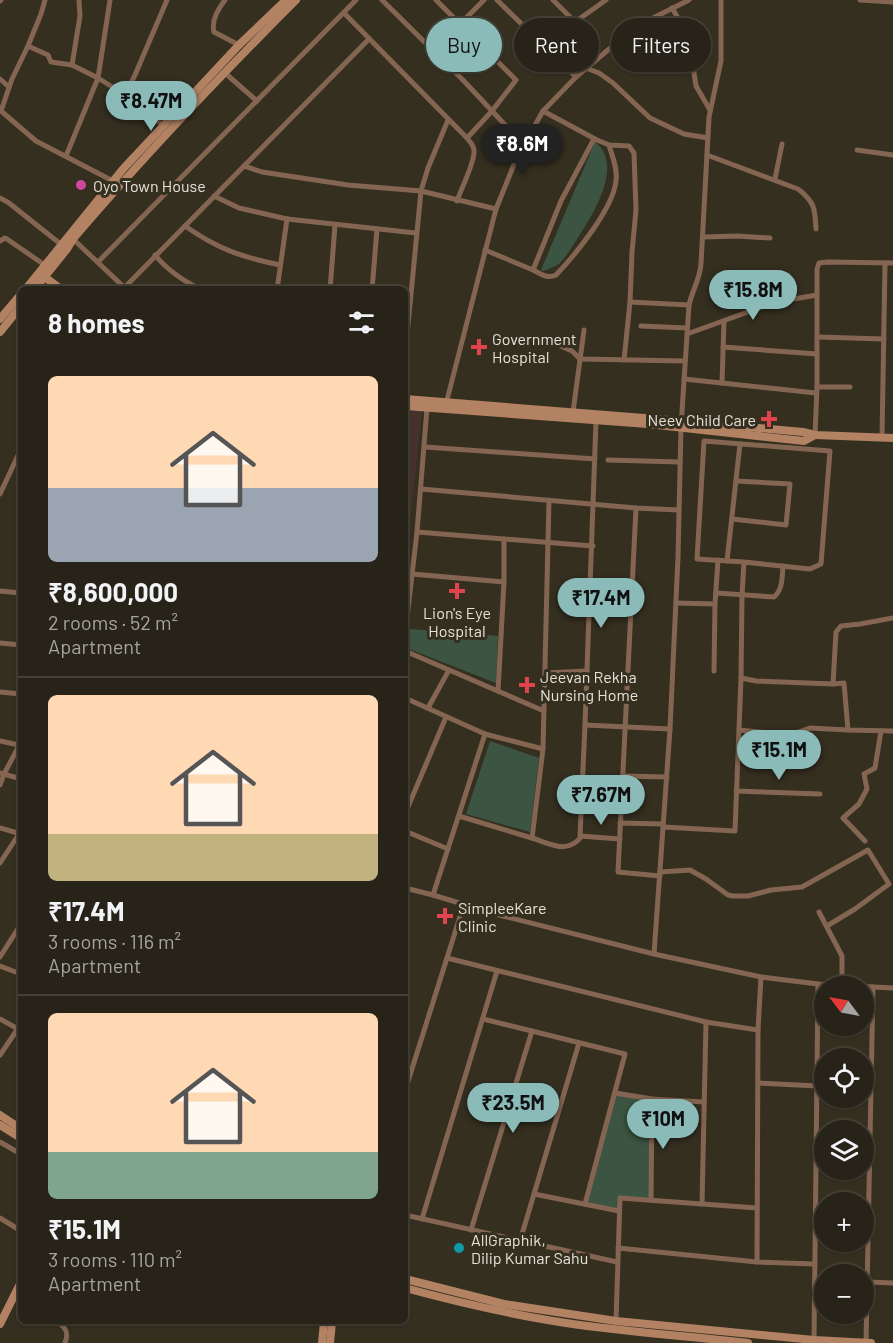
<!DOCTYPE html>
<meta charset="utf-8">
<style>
:root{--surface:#282318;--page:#342f25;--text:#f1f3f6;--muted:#a5a4a2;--line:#444037;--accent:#8bbbb9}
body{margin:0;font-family:Barlow,sans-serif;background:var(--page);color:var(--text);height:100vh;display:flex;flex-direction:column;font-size:22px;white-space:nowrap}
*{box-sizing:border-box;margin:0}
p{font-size:20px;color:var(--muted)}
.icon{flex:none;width:33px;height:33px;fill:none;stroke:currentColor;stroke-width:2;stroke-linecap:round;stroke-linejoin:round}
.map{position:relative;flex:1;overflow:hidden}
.details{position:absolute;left:18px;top:286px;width:390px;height:1038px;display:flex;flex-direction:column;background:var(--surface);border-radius:9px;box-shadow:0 2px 4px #0004,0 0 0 2px var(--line)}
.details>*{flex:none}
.guide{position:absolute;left:426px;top:18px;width:376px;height:54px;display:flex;gap:12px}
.needle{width:39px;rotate:302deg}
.controls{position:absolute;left:814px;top:976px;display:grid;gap:12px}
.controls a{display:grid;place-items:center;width:60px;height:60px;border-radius:50%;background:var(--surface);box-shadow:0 2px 4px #0004,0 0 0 2px var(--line);font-size:30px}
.price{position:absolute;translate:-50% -51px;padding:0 14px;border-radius:21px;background:var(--accent);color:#111;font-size:20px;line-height:39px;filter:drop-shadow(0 2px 3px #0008)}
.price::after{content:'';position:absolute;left:50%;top:36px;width:18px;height:14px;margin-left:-9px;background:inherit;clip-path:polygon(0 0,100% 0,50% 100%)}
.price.on{background:#222;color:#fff}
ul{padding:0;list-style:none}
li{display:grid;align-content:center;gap:12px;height:318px;padding:0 30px}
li+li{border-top:2px solid var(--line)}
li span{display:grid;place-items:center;height:186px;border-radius:9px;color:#555}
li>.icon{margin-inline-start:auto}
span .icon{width:108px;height:108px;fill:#fffc;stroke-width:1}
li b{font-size:26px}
h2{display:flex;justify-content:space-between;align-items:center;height:72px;padding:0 30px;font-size:26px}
.tag{padding:0 21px;border-radius:27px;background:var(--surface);box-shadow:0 2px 4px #0004,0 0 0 2px var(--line);font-size:21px;line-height:54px}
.tag.on{background:var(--accent);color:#111}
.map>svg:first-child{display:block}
</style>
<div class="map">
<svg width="893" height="1343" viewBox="0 0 893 1343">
<rect width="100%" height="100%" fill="#352f20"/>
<!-- education -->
<path fill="#45322c" d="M405 410 422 411 405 571Z"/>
<!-- green -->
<g fill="#3c5542">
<path d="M595 142C624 164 594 213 579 236 573 245 567 256 560 263 555 267 549 269 543 271L541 270Z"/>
<path d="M410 629 498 636 496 683 409 649 407 645Z"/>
<path d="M490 741 539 758 530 832 466 814Z"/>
<path d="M615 1093 652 1099 651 1200 620 1198 619 1211 585 1204Z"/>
</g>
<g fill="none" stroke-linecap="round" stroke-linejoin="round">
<!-- street -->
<g stroke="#846552" stroke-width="5">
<path d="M110 0 98 78 125 95"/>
<path d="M225 0C218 9 211 21 214 32L239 45"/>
<path d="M382 0 462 79 509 129 526 141"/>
<path d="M436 0 516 80 492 111 467 138"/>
<path d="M497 0 576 77"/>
<path d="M860 0 893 2"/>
<path d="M0 1 1 0"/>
<path d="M672 8 687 33 690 47 696 86 710 110"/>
<path d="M344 13 467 138C470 142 474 145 474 151 475 162 461 189 457 201"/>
<path d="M575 22 606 0"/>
<path d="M460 24 484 0"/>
<path d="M28 46 41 14 45 0"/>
<path d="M546 48 575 22 553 0"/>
<path d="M72 65 80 16 79 0"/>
<path d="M586 68 599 73 613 83 650 118 684 134 708 138"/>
<path d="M225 73 257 101"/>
<path d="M0 79 9 87"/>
<path d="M543 111 597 140 609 145 629 146 634 153 636 210 632 252 630 302 624 360"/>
<path d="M164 126 125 95 135 75 167 0"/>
<path d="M857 150 893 155"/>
<path d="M707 155 798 189C815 202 815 209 816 229"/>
<path d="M66 156 98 78 72 65 51 62 48 55 28 46 12 79 1 111 36 141 113 181"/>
<path d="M244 166 262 172 348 185 421 191 428 168 448 120"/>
<path d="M775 179 782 144"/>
<path d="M214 196 239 208 287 219 277 290"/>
<path d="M0 198 9 203 63 246"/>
<path d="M287 219 416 233"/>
<path d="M185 226C218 249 241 257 280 265"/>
<path d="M703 237 737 236 770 238"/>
<path d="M73 239 127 290"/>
<path d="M0 241 5 238 7 239 46 266"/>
<path d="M485 250 533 270 561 201 594 139"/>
<path d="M155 255C168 271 183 281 202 290"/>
<path d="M98 262 356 0"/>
<path d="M533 270C541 274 547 279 556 275 575 255 613 209 616 181 618 169 612 156 609 145"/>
<path d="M125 287 369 39"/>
<path d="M330 290 335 225"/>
<path d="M372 290 377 229"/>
<path d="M630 302 689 305"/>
<path d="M641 326 687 328"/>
<path d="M687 334 767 305 788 300 817 295"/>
<path d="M817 337 884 339"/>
<path d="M551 339 554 343 572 351 580 359 685 361"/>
<path d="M723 347 817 354"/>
<path d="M405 356 421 191 496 209"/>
<path d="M684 379 816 393"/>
<path d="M722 383 724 321"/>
<path d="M817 387H850"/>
<path d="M446 404 496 209 517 157 543 111 576 77 621 39 643 23 689 0"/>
<path d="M573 412 584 330"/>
<path d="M596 421 585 725 580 836 620 839"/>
<path d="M815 435 817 387V269L819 263 828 262 893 263"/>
<path d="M882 438 885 263"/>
<path d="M425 447 595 459"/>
<path d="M608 460 680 462"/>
<path d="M421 489 636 508 678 510"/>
<path d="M0 494 21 449"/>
<path d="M549 500 543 749 485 734 433 895 499 915 654 954 761 977 818 984 893 988"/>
<path d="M636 508 618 872 660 876"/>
<path d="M732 519 786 525 790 484 736 481"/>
<path d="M417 532 593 546"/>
<path d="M727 561 740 444"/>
<path d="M412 574 504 582V539"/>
<path d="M0 591 21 593"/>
<path d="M716 593 774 597C783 589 782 577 783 566"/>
<path d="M676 603 715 604"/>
<path d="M893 618 860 624 841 626 836 632 833 684 844 683 848 730 893 731"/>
<path d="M405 635 417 532 427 408"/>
<path d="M0 643 21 645"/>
<path d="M405 651 544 711"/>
<path d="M714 671 715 604 718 560"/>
<path d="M545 673 587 671"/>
<path d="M741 678 742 595 744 562 810 569 821 564 830 451 704 441 697 559 744 562"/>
<path d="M498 691 504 582"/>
<path d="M0 692 21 694"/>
<path d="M405 698 485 734"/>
<path d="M428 708 449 670"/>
<path d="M585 725 670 729"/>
<path d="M739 730 790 735 810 728 848 730"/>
<path d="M0 741 19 745"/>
<path d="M0 773 21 779"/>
<path d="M623 776 667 777"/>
<path d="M0 785 4 774 21 742"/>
<path d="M736 791 820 794"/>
<path d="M405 814 446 717"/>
<path d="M459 816 532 838 543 749"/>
<path d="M620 823 663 824"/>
<path d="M663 827 735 831 741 678 756 681 833 684"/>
<path d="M0 828 21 834"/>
<path d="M405 831 448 849"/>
<path d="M532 838C551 844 567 855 582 836"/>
<path d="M865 841 843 818 859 804 867 789 864 774 875 768 881 731"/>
<path d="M0 863 19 834"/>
<path d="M660 872 690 870 706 879 728 895 733 896H748L771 890 802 887 868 850 889 884 855 909 827 926"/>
<path d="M405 888 433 895"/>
<path d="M819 912 842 956V985"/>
<path d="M654 954 670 729 678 557 681 427 689 305C692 291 700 279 701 264L709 117 721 61V0"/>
<path d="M0 957 21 924"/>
<path d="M447 958 706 1022 758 1030"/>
<path d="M0 966 21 974"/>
<path d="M0 1019 18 1029"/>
<path d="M483 1019 625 1054 585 1204"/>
<path d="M0 1055 21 1024"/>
<path d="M758 1083 818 1086"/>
<path d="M405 1091 464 904"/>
<path d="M615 1093 652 1099 704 1102"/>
<path d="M0 1142 21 1154"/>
<path d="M534 1194 619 1211"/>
<path d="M651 1200 652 1099"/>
<path d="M702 1204 706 1022"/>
<path d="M405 1215 617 1262"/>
<path d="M0 1218 21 1231"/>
<path d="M422 1219 497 971"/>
<path d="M471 1230 532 1031"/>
<path d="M520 1241 579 1043"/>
<path d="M618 1248 757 1262 815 1264"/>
<path d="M757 1262 758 1030 761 977"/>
<path d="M868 1282 893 1283"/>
<path d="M616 1321 620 1198 757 1208"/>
<path d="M57 1322C66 1327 69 1333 65 1343"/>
<path d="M814 1340 818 984"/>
<path d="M866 1343 873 987"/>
</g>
<!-- secondary -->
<g stroke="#b38263" stroke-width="8">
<path d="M42 275 62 290"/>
<path d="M25 290 123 169 239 45 286 0"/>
<path d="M34 290 67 249 73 239C144 156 219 77 296 0"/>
<path d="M0 319 21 294"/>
<path d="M0 332 21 306"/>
<path d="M405 399 682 421 803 432 815 435 893 438"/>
<path d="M405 406 648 424 804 441 815 435"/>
<path d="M0 1115 21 1129"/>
<path d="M0 1125 21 1138"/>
<path d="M405 1279 504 1304 616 1321 814 1340 871 1343"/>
<path d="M405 1288C457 1302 513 1315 566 1323 626 1332 687 1336 748 1343"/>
<path d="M0 1324 21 1282"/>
<path d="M322 1343 324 1322"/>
<path d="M330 1343 332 1322"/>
</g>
</g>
<!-- markers -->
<circle fill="#d1479c" stroke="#352f20" stroke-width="2" cx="81" cy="185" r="6"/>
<g fill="#e0444e" stroke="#352f20" stroke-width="2">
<path d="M476 338h6v6h6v6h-6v6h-6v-6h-6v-6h6z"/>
<path d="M766 410h6v6h6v6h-6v6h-6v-6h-6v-6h6z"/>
<path d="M454 582h6v6h6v6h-6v6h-6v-6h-6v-6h6z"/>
<path d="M524 676h6v6h6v6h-6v6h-6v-6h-6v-6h6z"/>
<path d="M442 907h6v6h6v6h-6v6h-6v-6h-6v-6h6z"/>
</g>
<circle fill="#0f9aa8" stroke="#352f20" stroke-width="2" cx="459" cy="1248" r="6"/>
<g text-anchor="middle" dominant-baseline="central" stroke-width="6" stroke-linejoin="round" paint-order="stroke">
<!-- poi labels -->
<g font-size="16" fill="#e6e2d8" stroke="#352f20" text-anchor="start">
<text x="93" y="185">Oyo Town House</text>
<text x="492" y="338">Government<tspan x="492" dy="18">Hospital</tspan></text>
<text x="756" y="419" text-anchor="end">Neev Child Care</text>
<text x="457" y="612" text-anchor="middle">Lion's Eye<tspan x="457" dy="18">Hospital</tspan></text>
<text x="540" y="676">Jeevan Rekha<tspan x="540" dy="18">Nursing Home</tspan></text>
<text x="458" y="907">SimpleeKare<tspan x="458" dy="18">Clinic</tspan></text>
<text x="471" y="1239">AllGraphik,<tspan x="471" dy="18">Dilip Kumar Sahu</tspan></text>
</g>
</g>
</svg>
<div class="controls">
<a><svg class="needle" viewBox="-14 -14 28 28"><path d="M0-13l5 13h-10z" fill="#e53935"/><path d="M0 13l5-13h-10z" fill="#a5a4a2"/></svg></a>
<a><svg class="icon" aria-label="locate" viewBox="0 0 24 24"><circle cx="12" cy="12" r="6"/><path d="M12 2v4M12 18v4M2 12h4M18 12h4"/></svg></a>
<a><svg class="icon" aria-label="layers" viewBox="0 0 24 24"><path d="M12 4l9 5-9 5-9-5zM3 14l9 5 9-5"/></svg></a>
<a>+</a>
<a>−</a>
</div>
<b class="price" style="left:151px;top:132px">₹8.47M</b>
<b class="price on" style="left:522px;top:175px">₹8.6M</b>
<b class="price" style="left:753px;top:321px">₹15.8M</b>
<b class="price" style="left:601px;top:629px">₹17.4M</b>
<b class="price" style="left:779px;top:781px">₹15.1M</b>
<b class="price" style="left:601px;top:826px">₹7.67M</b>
<b class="price" style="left:513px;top:1134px">₹23.5M</b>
<b class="price" style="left:663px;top:1150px">₹10M</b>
<div class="guide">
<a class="tag on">Buy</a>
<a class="tag">Rent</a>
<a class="tag">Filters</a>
</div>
<section class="details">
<h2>8 homes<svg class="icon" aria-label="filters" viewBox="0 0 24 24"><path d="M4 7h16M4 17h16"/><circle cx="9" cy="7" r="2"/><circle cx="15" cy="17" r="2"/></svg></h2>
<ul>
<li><span style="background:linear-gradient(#ffd9b3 60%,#9aa5b1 0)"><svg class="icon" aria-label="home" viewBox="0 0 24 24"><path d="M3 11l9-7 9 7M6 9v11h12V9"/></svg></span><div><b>₹8,600,000</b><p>2 rooms · 52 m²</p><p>Apartment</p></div></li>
<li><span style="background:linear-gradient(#ffd9b3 75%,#c2b280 0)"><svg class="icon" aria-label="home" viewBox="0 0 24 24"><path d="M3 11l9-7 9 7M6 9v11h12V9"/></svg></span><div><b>₹17.4M</b><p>3 rooms · 116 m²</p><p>Apartment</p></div></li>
<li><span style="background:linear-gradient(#ffd9b3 75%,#7fa58c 0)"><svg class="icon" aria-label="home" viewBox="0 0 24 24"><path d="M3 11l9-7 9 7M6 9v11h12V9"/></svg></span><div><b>₹15.1M</b><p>3 rooms · 110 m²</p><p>Apartment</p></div></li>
</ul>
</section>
</div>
